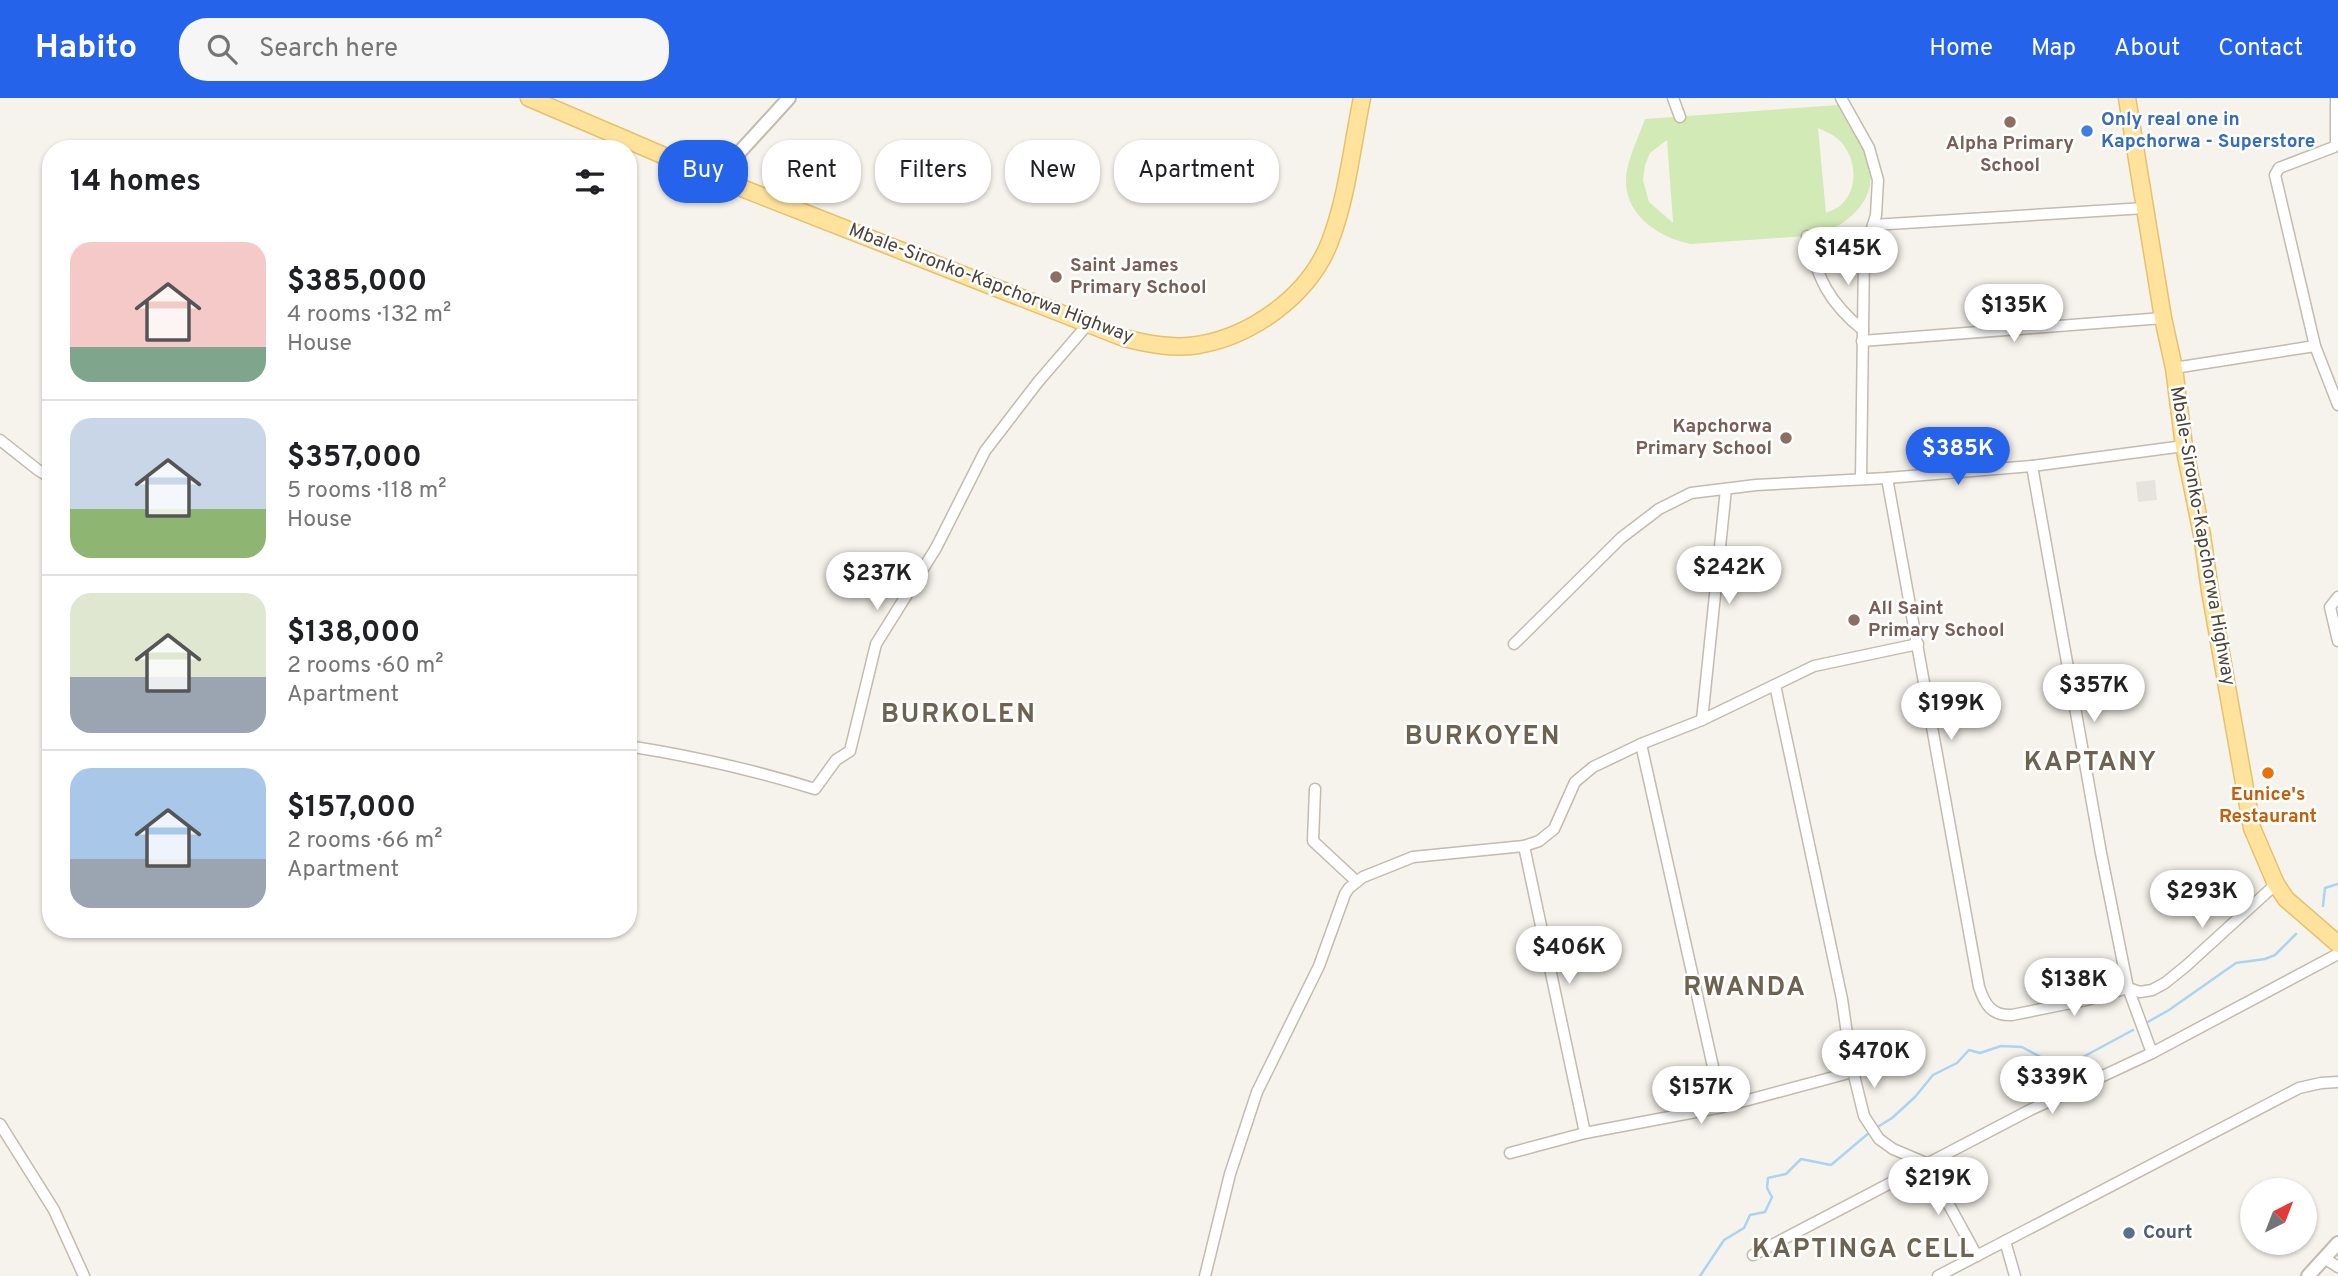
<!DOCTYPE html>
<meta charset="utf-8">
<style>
:root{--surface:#fff;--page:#f6f6f6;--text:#202124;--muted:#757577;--line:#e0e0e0;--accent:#2563eb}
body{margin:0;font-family:Overpass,sans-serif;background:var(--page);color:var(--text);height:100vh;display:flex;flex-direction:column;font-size:26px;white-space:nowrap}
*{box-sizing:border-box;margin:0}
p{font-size:23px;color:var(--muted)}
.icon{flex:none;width:38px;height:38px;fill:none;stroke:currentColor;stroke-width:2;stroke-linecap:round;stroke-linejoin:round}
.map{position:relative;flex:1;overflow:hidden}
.panel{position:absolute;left:42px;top:42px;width:595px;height:798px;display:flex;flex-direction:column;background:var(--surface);border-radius:28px;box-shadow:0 2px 5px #0004}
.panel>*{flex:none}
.guide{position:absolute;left:658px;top:42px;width:665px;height:63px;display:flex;gap:14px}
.needle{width:46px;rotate:42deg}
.tools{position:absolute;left:2240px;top:1080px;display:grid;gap:14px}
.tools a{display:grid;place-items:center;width:77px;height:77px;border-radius:50%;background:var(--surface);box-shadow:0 2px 5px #0004;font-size:35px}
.price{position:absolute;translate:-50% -60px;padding:0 16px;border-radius:24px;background:#fff;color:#222;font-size:23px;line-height:46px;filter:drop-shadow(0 2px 4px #0008)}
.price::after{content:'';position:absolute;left:50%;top:42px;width:21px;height:16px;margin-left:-10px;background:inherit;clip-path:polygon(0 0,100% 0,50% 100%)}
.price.on{background:var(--accent);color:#fff}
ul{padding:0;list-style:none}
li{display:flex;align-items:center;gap:21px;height:175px;padding:0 28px}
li+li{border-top:2px solid var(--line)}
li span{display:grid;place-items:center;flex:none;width:196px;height:140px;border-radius:21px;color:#555}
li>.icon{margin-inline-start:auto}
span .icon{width:84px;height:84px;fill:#fffc;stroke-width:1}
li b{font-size:30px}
h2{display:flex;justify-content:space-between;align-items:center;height:84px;padding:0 28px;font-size:30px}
.tag{padding:0 24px;border-radius:28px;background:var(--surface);box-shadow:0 2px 5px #0004;font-size:24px;line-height:63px}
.tag.on{background:var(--accent);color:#fff}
header{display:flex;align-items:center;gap:42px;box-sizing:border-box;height:98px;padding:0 35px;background:var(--accent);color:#fff}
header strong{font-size:33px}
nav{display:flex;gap:38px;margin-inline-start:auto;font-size:24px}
.search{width:490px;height:63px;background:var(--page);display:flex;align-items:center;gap:18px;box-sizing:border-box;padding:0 24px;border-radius:28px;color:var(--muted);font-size:26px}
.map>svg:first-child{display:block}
</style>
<header>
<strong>Habito</strong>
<div class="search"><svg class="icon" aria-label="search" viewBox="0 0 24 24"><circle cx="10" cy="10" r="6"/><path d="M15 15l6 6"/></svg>Search here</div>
<nav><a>Home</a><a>Map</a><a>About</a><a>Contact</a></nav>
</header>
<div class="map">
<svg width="2338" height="1178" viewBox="0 0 2338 1178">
<rect width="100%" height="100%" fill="#f6f3ec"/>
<!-- industrial -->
<path fill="#e6e2dd" d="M2155 382 2157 402 2138 404 2136 384Z"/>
<!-- green -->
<path fill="#d2eab5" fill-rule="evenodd" d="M1838 7C1848 25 1863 46 1869 67 1878 102 1848 126 1819 137L1691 146C1661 140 1628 120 1626 86 1625 65 1638 41 1645 21ZM1818 30C1824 33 1832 36 1838 41 1856 57 1860 90 1841 107 1837 110 1831 113 1826 115ZM1667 42 1673 124H1672L1649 104 1643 82 1645 67 1650 55Z"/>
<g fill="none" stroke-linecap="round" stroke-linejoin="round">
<!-- stream -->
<g stroke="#a9d4f2" stroke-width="2.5">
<path d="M2323 808 2325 790 2338 786"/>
<path d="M2146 925 2169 912 2236 865 2265 861 2275 857 2296 836"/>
<path d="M1876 1030 1892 1020 1915 999 1933 977 1957 965 1969 952 1980 955 2001 948 2022 949 2048 963 2083 959 2133 932"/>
<path d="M1700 1178 1724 1142 1744 1130 1750 1117 1765 1114 1772 1099 1767 1090 1768 1080 1786 1076 1801 1061 1831 1067 1870 1034"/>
</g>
<defs>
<g id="minor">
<path d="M1673 0 1680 19"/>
<path d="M1841 0 1869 50 1878 82 1876 117 1864 157 1861 380"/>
<path d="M1873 127 2145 110"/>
<path d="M1807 138C1818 180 1828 204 1863 232"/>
<path d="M1862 243 2163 220"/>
<path d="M2315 248 2275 77 2279 70 2334 49 2336 45V0"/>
<path d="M2174 270 2315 248 2338 307"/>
<path d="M0 342 38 372 51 380"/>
<path d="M2032 368 2101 755 2128 890 2152 955"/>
<path d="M1887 380 1979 889C1985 907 1992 918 2012 917L2086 902 2128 890 2140 894 2152 892 2165 885 2186 868 2276 786"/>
<path d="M2338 499 2330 509 2338 543"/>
<path d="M1514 546 1621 440 1659 411 1691 395 1756 387 1887 380 2032 368 2184 348"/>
<path d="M1702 622 1726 391"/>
<path d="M1641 646 1722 1009"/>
<path d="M628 648C692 658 754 672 815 691L836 662 850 653 876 546 936 450 985 353 1038 284 1088 226"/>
<path d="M1315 691 1313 743 1356 783"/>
<path d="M1524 748 1585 1035"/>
<path d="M1852 969 1864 1018 1879 1041 1893 1051 1926 1065 1977 1158"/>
<path d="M0 1026 54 1112 84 1178"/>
<path d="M1510 1055 1585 1035 1722 1009 1845 976 1852 971 1842 901 1775 587"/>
<path d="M2005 1143 2015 1178"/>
<path d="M1753 1157 2030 1012 2152 955 2338 856"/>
<path d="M2324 1160 2338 1169"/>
<path d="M1205 1178 1230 1076 1257 994 1319 868 1345 796 1349 790 1363 779 1413 759 1524 748 1539 743 1554 731 1575 684 1593 669 1641 646 1702 622 1814 568 1918 546"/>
<path d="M1938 1178 2299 990 2321 985 2338 984"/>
</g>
<g id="tertiary">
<path d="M716 80 789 0"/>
<path d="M2308 1178 2338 1145"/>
</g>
<g id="primary">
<path d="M529 0 716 80 1124 240C1148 246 1173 251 1198 247 1252 238 1308 198 1329 146 1347 101 1352 48 1362 0"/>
<path d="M2127 0 2163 220 2174 270 2184 348 2202 437 2210 493 2252 730 2276 786 2286 801 2338 846"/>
</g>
</defs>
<!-- minor casing -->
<use href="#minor" stroke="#c2bbae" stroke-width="13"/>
<!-- tertiary casing -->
<use href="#tertiary" stroke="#c2bbae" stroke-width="16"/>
<!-- primary casing -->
<use href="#primary" stroke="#e6c16a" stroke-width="19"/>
<!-- minor -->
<use href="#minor" stroke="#fff" stroke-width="10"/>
<!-- tertiary -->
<use href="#tertiary" stroke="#fff" stroke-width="12"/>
<!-- primary -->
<use href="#primary" stroke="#ffe39c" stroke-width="16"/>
</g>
<!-- markers -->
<g fill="#8d6e63" stroke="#fff" stroke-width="2.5">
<circle cx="2010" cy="24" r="7"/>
<circle cx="1056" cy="179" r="7"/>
<circle cx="1786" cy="340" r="7"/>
<circle cx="1854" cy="522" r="7"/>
</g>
<circle fill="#3f7fe0" stroke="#fff" stroke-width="2.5" cx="2087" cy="33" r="7"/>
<circle fill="#e8710a" stroke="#fff" stroke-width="2.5" cx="2268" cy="675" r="7"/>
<circle fill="#5c6f8a" stroke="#fff" stroke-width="2.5" cx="2129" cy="1135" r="7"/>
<g text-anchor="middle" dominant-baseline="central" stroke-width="5" stroke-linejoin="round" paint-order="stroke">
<!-- shop labels -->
<g font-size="19" font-weight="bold" fill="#366cbe" stroke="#fff" text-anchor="start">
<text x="2101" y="22">Only real one in<tspan x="2101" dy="22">Kapchorwa - Superstore</tspan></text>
</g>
<!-- education labels -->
<g font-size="19" font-weight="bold" fill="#785e54" stroke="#fff" text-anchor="start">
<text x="2010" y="46" text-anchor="middle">Alpha Primary<tspan x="2010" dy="22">School</tspan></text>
<text x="1070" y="168">Saint James<tspan x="1070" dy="22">Primary School</tspan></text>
<text x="1772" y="329" text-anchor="end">Kapchorwa<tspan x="1772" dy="22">Primary School</tspan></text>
<text x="1868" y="511">All Saint<tspan x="1868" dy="22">Primary School</tspan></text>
</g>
<!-- street labels -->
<g font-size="19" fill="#4b4439" stroke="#fff">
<text transform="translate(991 186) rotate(21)">Mbale-Sironko-Kapchorwa Highway</text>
<text transform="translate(2202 438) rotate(80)">Mbale-Sironko-Kapchorwa Highway</text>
</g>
<!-- food labels -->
<g font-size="19" font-weight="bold" fill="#c56008" stroke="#fff">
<text x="2268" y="697">Eunice's<tspan x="2268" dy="22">Restaurant</tspan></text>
</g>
<!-- service labels -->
<g font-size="19" font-weight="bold" fill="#4e5e75" stroke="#fff" text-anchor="start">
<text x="2143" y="1135">Court</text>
</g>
<!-- district labels -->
<g font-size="26" font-weight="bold" letter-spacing="2" fill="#6e6250" stroke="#fff">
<text x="959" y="617">BURKOLEN</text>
<text x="1483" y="639">BURKOYEN</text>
<text x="2091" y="665">KAPTANY</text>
<text x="1745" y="890">RWANDA</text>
<text x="1864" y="1152">KAPTINGA CELL</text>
</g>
</g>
</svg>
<div class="tools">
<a><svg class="needle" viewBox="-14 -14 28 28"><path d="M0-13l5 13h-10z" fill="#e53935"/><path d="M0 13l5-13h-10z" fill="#757577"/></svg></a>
</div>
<b class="price" style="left:1848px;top:189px">$145K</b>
<b class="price" style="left:2014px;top:246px">$135K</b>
<b class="price on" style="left:1958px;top:389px">$385K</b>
<b class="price" style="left:1729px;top:508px">$242K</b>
<b class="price" style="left:877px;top:514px">$237K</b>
<b class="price" style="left:2094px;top:626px">$357K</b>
<b class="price" style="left:1951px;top:644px">$199K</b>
<b class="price" style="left:2202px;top:832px">$293K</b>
<b class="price" style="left:1569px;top:888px">$406K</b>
<b class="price" style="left:2074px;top:920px">$138K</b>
<b class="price" style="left:1874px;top:992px">$470K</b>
<b class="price" style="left:2052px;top:1018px">$339K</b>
<b class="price" style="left:1701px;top:1028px">$157K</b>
<b class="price" style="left:1938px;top:1119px">$219K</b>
<div class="guide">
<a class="tag on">Buy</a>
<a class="tag">Rent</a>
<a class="tag">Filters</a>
<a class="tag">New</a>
<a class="tag">Apartment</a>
</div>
<section class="panel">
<h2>14 homes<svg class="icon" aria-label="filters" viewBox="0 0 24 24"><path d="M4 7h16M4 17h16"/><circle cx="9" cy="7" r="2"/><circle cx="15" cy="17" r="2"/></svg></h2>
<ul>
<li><span style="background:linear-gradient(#f6c9c9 75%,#7fa58c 0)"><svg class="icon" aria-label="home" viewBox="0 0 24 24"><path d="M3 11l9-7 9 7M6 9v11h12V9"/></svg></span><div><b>$385,000</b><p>4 rooms · 132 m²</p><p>House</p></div></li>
<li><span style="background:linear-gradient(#c9d6e8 65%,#8fb573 0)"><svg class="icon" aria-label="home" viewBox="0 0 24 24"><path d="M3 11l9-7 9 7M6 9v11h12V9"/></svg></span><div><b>$357,000</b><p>5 rooms · 118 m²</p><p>House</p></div></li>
<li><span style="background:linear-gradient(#dfe7d0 60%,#9aa5b1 0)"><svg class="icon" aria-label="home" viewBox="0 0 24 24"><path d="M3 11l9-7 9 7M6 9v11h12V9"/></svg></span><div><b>$138,000</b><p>2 rooms · 60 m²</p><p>Apartment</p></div></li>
<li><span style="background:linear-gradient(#a9c7e8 65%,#9aa5b1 0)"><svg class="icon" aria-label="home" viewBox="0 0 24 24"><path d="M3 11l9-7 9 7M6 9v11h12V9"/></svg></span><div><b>$157,000</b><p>2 rooms · 66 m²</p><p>Apartment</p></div></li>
</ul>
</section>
</div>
